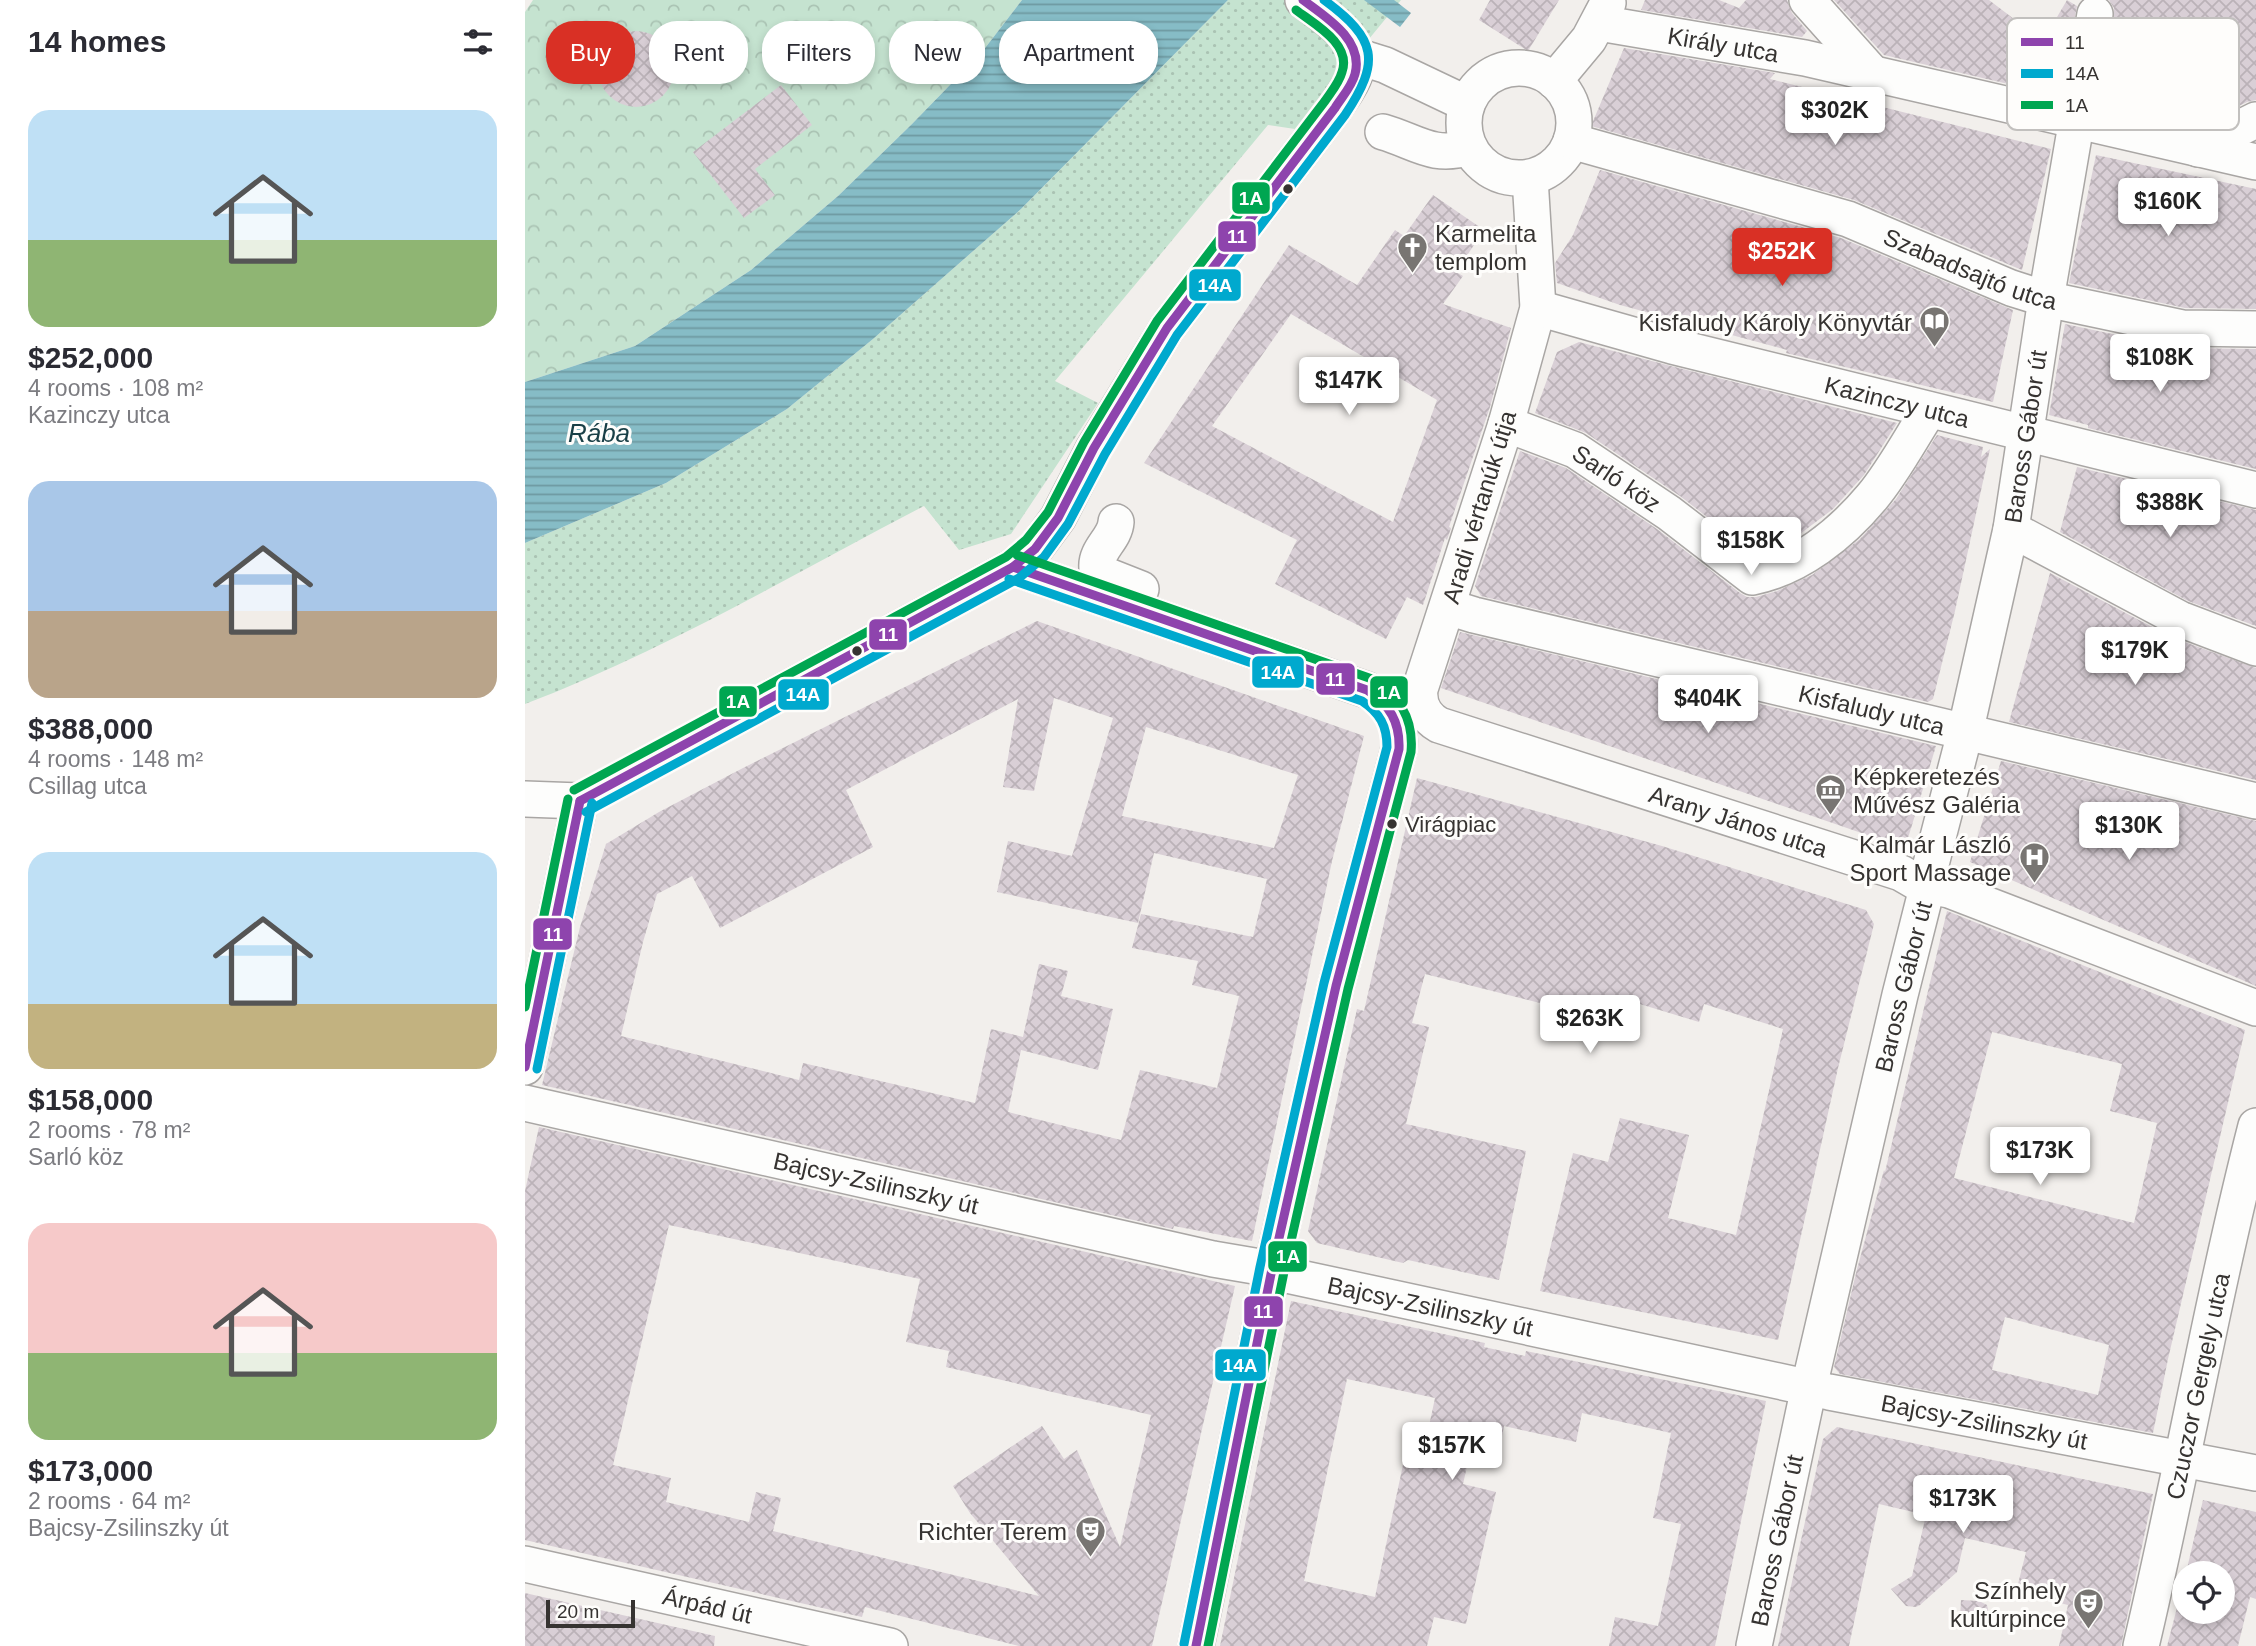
<!DOCTYPE html>
<meta charset="utf-8">
<style>
:root{--surface:#fff;--page:#f2f2f3;--text:#2b2b33;--muted:#7c7c81;--accent:#d93025}
body{margin:0;font-family:Helvetica,sans-serif;background:var(--page);color:var(--text);height:100vh;display:flex;flex-direction:column;font-size:26px;white-space:nowrap}
*{box-sizing:border-box;margin:0}
p{font-size:23px;color:var(--muted)}
.icon{flex:none;width:38px;height:38px;fill:none;stroke:currentColor;stroke-width:2;stroke-linecap:round;stroke-linejoin:round}
.map{position:relative;flex:1;overflow:hidden}
.side{display:flex;flex-direction:column;background:var(--surface);width:525px}
.side>*{flex:none}
.banner{position:absolute;left:21px;top:21px;width:665px;height:63px;display:flex;gap:14px}
.tools{position:absolute;left:1647px;top:1561px;display:grid;gap:14px}
.tools a{display:grid;place-items:center;width:63px;height:63px;border-radius:50%;background:var(--surface);box-shadow:0 4px 10px #0003;font-size:35px}
.scale{position:absolute;left:21px;bottom:18px;width:89px;box-sizing:border-box;padding-left:7px;border:4px solid #363331;border-top:0;font-size:19px;line-height:24px;white-space:nowrap;color:#363331;-webkit-text-stroke:5px #fefdfb;paint-order:stroke}
.price{position:absolute;translate:-50% -60px;padding:0 16px;border-radius:7px;background:#fff;color:#222;font-size:23px;line-height:46px;filter:drop-shadow(0 2px 4px #0008)}
.price::after{content:'';position:absolute;left:50%;top:42px;width:21px;height:16px;margin-left:-10px;background:inherit;clip-path:polygon(0 0,100% 0,50% 100%)}
.price.active{background:var(--accent);color:#fff}
ul{padding:0;list-style:none}
li{display:grid;align-content:center;gap:14px;height:371px;padding:0 28px}
li span{display:grid;place-items:center;height:217px;border-radius:21px;color:#555}
li>.icon{margin-inline-start:auto}
span .icon{width:126px;height:126px;fill:#fffc;stroke-width:1}
li b{font-size:30px}
h2{display:flex;justify-content:space-between;align-items:center;height:84px;padding:0 28px;font-size:30px}
.tag{padding:0 24px;border-radius:28px;background:var(--surface);box-shadow:0 4px 10px #0003;font-size:24px;line-height:63px}
.tag.active{background:var(--accent);color:#fff}
main{display:flex;flex:1;min-height:0}
.map>svg:first-child{display:block}
</style>
<main>
<section class="side">
<h2>14 homes<svg class="icon" aria-label="filters" viewBox="0 0 24 24"><path d="M4 7h16M4 17h16"/><circle cx="9" cy="7" r="2"/><circle cx="15" cy="17" r="2"/></svg></h2>
<ul>
<li><span style="background:linear-gradient(#bfe0f5 60%,#8fb573 0)"><svg class="icon" aria-label="home" viewBox="0 0 24 24"><path d="M3 11l9-7 9 7M6 9v11h12V9"/></svg></span><div><b>$252,000</b><p>4 rooms · 108 m²</p><p>Kazinczy utca</p></div></li>
<li><span style="background:linear-gradient(#a9c7e8 60%,#b9a48a 0)"><svg class="icon" aria-label="home" viewBox="0 0 24 24"><path d="M3 11l9-7 9 7M6 9v11h12V9"/></svg></span><div><b>$388,000</b><p>4 rooms · 148 m²</p><p>Csillag utca</p></div></li>
<li><span style="background:linear-gradient(#bfe0f5 70%,#c2b280 0)"><svg class="icon" aria-label="home" viewBox="0 0 24 24"><path d="M3 11l9-7 9 7M6 9v11h12V9"/></svg></span><div><b>$158,000</b><p>2 rooms · 78 m²</p><p>Sarló köz</p></div></li>
<li><span style="background:linear-gradient(#f6c9c9 60%,#8fb573 0)"><svg class="icon" aria-label="home" viewBox="0 0 24 24"><path d="M3 11l9-7 9 7M6 9v11h12V9"/></svg></span><div><b>$173,000</b><p>2 rooms · 64 m²</p><p>Bajcsy-Zsilinszky út</p></div></li>
</ul>
</section>
<div class="map">
<svg width="1731" height="1646" viewBox="0 0 1731 1646">
<defs>
<pattern id="grass-dots" width="8" height="8" patternUnits="userSpaceOnUse" patternTransform="scale(1.75)"><rect width="8" height="8" fill="#c5e3d0"/><path d="M2 2h.1M6 6h.1" fill="none" stroke="#aac3b3" stroke-width="1.8" stroke-linecap="round"/></pattern>
<pattern id="forest-crowns" width="20" height="18" patternUnits="userSpaceOnUse" patternTransform="scale(1.75)"><rect width="20" height="18" fill="#c5e3d0"/><path d="M2 6a3 3 0 1 1 6 0M12 15a3 3 0 1 1 6 0" fill="none" stroke="#aac3b3"/></pattern>
<pattern id="water-rules" width="6" height="5" patternUnits="userSpaceOnUse" patternTransform="scale(1.75)"><rect width="6" height="5" fill="#86bcc6"/><path d="M0 2.5h6" fill="none" stroke="#6e99a1"/></pattern>
<pattern id="building-cross-hatch" width="8" height="8" patternUnits="userSpaceOnUse" patternTransform="scale(1.75)"><rect width="8" height="8" fill="#d9cfd6"/><path d="M0 0l8 8M0 8l8-8" fill="none" stroke="#bbb2b8"/></pattern>
</defs>
<rect width="100%" height="100%" fill="#f2efec"/>
<!-- grass -->
<path fill="url(#grass-dots)" d="M703 0H876L770 129 743 125 530 381 573 403 486 534 434 550 399 506C268 574 139 651 0 704V543L141 483 262 409 348 339 496 209Z"/>
<!-- forest -->
<path fill="url(#forest-crowns)" d="M8 0H497L457 52 387 124 313 196 226 270 110 346 0 382V12Z"/>
<!-- water -->
<g fill="url(#water-rules)">
<path d="M497 0H703L496 209 348 339 262 409 141 483 0 543V382L110 346 226 270 313 196 387 124 457 52Z"/>
<path d="M839 0H869L886 13 875 27Z"/>
</g>
<!-- building -->
<g fill="url(#building-cross-hatch)" fill-rule="evenodd">
<path d="M965 0H1034L1003 51 954 20Z"/>
<path d="M1120 0H1194L1214 8 1221 0H1262L1267 13 1282 31 1277 37 1116 10Z"/>
<path d="M1309 0H1464L1518 41 1542 0 1552 6 1535 96 1359 55Z"/>
<path d="M1584 0H1731V100L1722 102 1672 127 1581 107 1596 34 1587 32 1589 8Z"/>
<circle cx="111" cy="69" r="38"/>
<path d="M1099 48 1250 73 1245 79 1526 149 1497 270 1329 200 1066 126Z"/>
<path d="M256 85 287 125 230 169 250 195 219 218 168 152Z"/>
<path d="M1571 155 1731 189V309L1660 308 1544 283Z"/>
<path d="M1075 170 1316 238 1488 310 1468 402 1261 353 1262 350 1095 305 1032 283 1030 263 1048 235Z"/>
<path d="M908 195 959 230 931 272 938 276 918 304 986 328 965 407 924 527 926 528 922 540 920 538 898 605 882 597 861 639 750 584 772 540 619 463 764 245 832 285 870 230 879 236ZM766 314 912 400 868 522 687 426Z"/>
<path d="M1540 324 1654 348 1731 349V469L1563 428V425L1524 415Z"/>
<path d="M1054 342 1142 365 1372 423 1339 475 1308 509 1267 540 1231 555 1155 496 1061 433 1010 413 1032 352Z"/>
<path d="M1412 435 1458 447 1456 457 1465 449 1430 611 1408 699 1403 702 956 596 950 586 995 451 1041 468 1132 529 1215 593 1222 597H1231L1252 591 1287 575 1335 539 1371 499Z"/>
<path d="M1552 467 1731 510V626L1663 601 1535 532Z"/>
<path d="M1525 573 1646 637 1731 668V780L1484 722Z"/>
<path d="M512 621 839 736 807 861 727 1241 649 1226 648 1229 17 1085 55 927 81 844 134 812 218 768ZM529 698 588 718 547 856 483 841 472 892 613 923 629 853 742 879 728 937 616 914 607 948 673 961 667 985 714 996 692 1088 615 1070 596 1140 483 1112 496 1050 573 1070 588 1009 536 996 543 971 514 964 498 1037 466 1029 450 1103 278 1063 274 1080 96 1036 118 942 132 894 167 876 195 928 348 847 321 790 493 699 478 787 509 791ZM621 727 773 775 749 848 597 816Z"/>
<path d="M935 632 1411 746 1380 848 916 688Z"/>
<path d="M1476 761 1731 821V986L1445 862Z"/>
<path d="M892 778 1137 846 1341 910 1349 924 1313 1068 1253 1340 1015 1291 1048 1153 1083 1162 1095 1118 1164 1135 1143 1218 1211 1235 1258 1029 1179 1004 1174 1022 1095 998 1087 1021 900 974 887 1023 904 1027 881 1124 1001 1151 974 1280 883 1260 878 1263 792 1243 783 1231 832 1009 839 1011Z"/>
<path d="M1422 911 1720 1030 1643 1359 1628 1433 1315 1374 1309 1367 1331 1273 1359 1170 1360 1172ZM1467 1032 1597 1064 1585 1111 1632 1123 1609 1223 1429 1178ZM1480 1317 1584 1345 1573 1395 1467 1370Z"/>
<path d="M14 1127 710 1286 627 1646H494L340 1607 337 1617 0 1540V1191ZM144 1225 395 1279 381 1342 424 1351 421 1367 626 1415 595 1547 552 1450 539 1459 517 1426 428 1486 445 1513 514 1596 248 1531 256 1498 231 1492 224 1522 141 1502 146 1478 88 1465Z"/>
<path d="M766 1301 960 1343 959 1347 1000 1356 1001 1351 1241 1401 1190 1646H1084L1090 1617 1133 1626 1156 1524 1128 1518 1146 1433 1057 1413 1051 1442 979 1426 976 1442 949 1436 938 1484 971 1492 941 1624 909 1617 902 1646H695ZM822 1379 910 1398 900 1445 883 1441 850 1597 779 1581Z"/>
<path d="M1312 1427 1628 1494 1596 1646H1534L1543 1605 1491 1592 1501 1552 1440 1538 1432 1572 1395 1605 1391 1607 1381 1606 1366 1589 1387 1576 1401 1515 1354 1504 1324 1646H1253L1298 1439Z"/>
<path d="M1678 1500 1731 1512V1599L1725 1597 1713 1646H1642L1659 1581V1612H1698V1573H1661Z"/>
<path d="M0 1593 190 1636 189 1646H0Z"/>
<path d="M1436 1600 1454 1601 1462 1605 1464 1615 1462 1624 1454 1629H1444L1440 1626 1435 1618Z"/>
</g>
<g fill="none" stroke-linecap="round" stroke-linejoin="round">
<defs>
<g id="minor">
<path d="M1282 0 1349 75"/>
<path id="s1" d="M1074 23 1280 58 1731 162"/>
<path d="M831 56 860 65 942 104"/>
<circle cx="994" cy="123" r="55"/>
<path d="M1029 81 1064 39 1083 3"/>
<path d="M858 132C890 141 908 159 944 147"/>
<path id="s2" d="M1046 141 1323 219 1486 288 1521 299 1658 328 1731 329"/>
<path d="M1673 149 1731 120"/>
<path id="s3" d="M1005 178 1013 308 981 424 895 689C893 705 900 717 914 725L1376 873 1395 884 1424 890 1731 1008"/>
<path id="s4" d="M1013 308 1147 346 1731 490"/>
<path id="s5" d="M981 424 1050 450 1144 513 1227 577C1274 568 1316 534 1347 497 1368 472 1386 438 1404 410"/>
<path d="M591 522C590 539 570 550 572 568L578 574 616 589"/>
<path d="M1486 529 1655 619 1731 648"/>
<path d="M488 567 842 690C867 704 876 721 874 749L811 986 747 1269 671 1646"/>
<path id="s6" d="M923 607 949 615 1731 801"/>
<path d="M0 799 55 801 488 567 510 549 533 518 569 448 642 328 810 108C817 97 826 86 830 74 841 41 800 17 778 0"/>
<path d="M0 1067 55 801"/>
<path id="s7" d="M0 1103 688 1259 747 1269 766 1276 1304 1392 1731 1473"/>
<path id="s8" d="M0 1564 365 1646"/>
<path id="s9" d="M1229 1646 1284 1387 1375 995 1403 884 1408 878 1405 868 1440 733 1486 529 1521 299 1570 14"/>
<path id="s10" d="M1616 1646C1657 1473 1687 1298 1731 1126"/>
</g>
</defs>
<!-- minor casing -->
<use href="#minor" stroke="#a9a6a4" stroke-width="38"/>
<!-- minor -->
<use href="#minor" stroke="#fdfdfc" stroke-width="35"/>
<defs>
<g id="bus-1">
<path d="M488 567 842 690C865 705 875 722 874 749L811 986 747 1269 671 1646"/>
<path d="M55 801 488 567 510 549 533 518 569 448 642 328 810 108C817 97 827 86 830 74 839 40 801 17 778 0"/>
<path d="M0 1067 55 801"/>
</g>
<g id="bus-2">
<path d="M484 579 837 701C855 713 862 726 862 747L799 983 735 1267 659 1644"/>
<path d="M61 812 494 578 519 557 543 524 580 454 652 335 820 115C856 61 852 39 799 0"/>
<path d="M12 1069 67 803"/>
</g>
<g id="bus-3">
<path d="M492 555 847 679C875 696 889 719 886 752L823 989 759 1272 683 1646"/>
<path d="M49 790 481 557 501 540 523 512 559 442 632 321 800 101C806 92 814 83 817 72 827 44 789 24 771 10"/>
<path d="M0 1007 43 799"/>
</g>
</defs>
<!-- bus-1 casing -->
<use href="#bus-1" stroke="#fefdfb" stroke-width="14"/>
<!-- bus-2 casing -->
<use href="#bus-2" stroke="#fefdfb" stroke-width="14"/>
<!-- bus-3 casing -->
<use href="#bus-3" stroke="#fefdfb" stroke-width="14"/>
<!-- bus-1 -->
<use href="#bus-1" stroke="#8e44ad" stroke-width="9"/>
<!-- bus-2 -->
<use href="#bus-2" stroke="#00a9ce" stroke-width="9"/>
<!-- bus-3 -->
<use href="#bus-3" stroke="#00a651" stroke-width="9"/>
</g>
<!-- icons -->
<defs>
<symbol id="church-pin" viewBox="-11 -11 22 30"><path d="M0 17L-7.5 6A9.5 9.5 0 1 1 7.5 6Z" fill="#787572" stroke="#fefdfb"/><path d="M-1.2-6h2.4v3.5h3.3v2.4h-3.3V6h-2.4V-.1h-3.3v-2.4h3.3Z" fill="#fff"/></symbol>
<symbol id="library-pin" viewBox="-11 -11 22 30"><path d="M0 17L-7.5 6A9.5 9.5 0 1 1 7.5 6Z" fill="#787572" stroke="#fefdfb"/><path d="M-6-4Q-3-5.5-.7-3.5V5Q-3 3-6 4ZM6-4Q3-5.5 .7-3.5V5Q3 3 6 4Z" fill="#fff"/></symbol>
<symbol id="museum-pin" viewBox="-11 -11 22 30"><path d="M0 17L-7.5 6A9.5 9.5 0 1 1 7.5 6Z" fill="#787572" stroke="#fefdfb"/><path d="M0-6L6-3V-2H-6V-3ZM-5-1h2V3h-2ZM-1-1h2V3h-2ZM3-1h2V3H3ZM-6 4H6V6H-6Z" fill="#fff"/></symbol>
<symbol id="hospital-pin" viewBox="-11 -11 22 30"><path d="M0 17L-7.5 6A9.5 9.5 0 1 1 7.5 6Z" fill="#787572" stroke="#fefdfb"/><path d="M-5-5h3v3.5h4V-5h3V5h-3V1.5h-4V5h-3Z" fill="#fff"/></symbol>
<symbol id="theatre-pin" viewBox="-11 -11 22 30"><path d="M0 17L-7.5 6A9.5 9.5 0 1 1 7.5 6Z" fill="#787572" stroke="#fefdfb"/><path d="M-5-5.5Q0-4 5-5.5V0Q5 5 0 6Q-5 5-5 0ZM-3.3-2.5H-1v1.5H-3.3ZM1-2.5H3.3v1.5H1ZM-2.8 1Q0 5.5 2.8 1Z" fill="#fff"/></symbol>
</defs>
<g fill-rule="evenodd">
<use href="#church-pin" x="870" y="230" width="35" height="47"/>
<use href="#library-pin" x="1392" y="304" width="35" height="47"/>
<use href="#museum-pin" x="1288" y="772" width="35" height="47"/>
<use href="#hospital-pin" x="1492" y="840" width="35" height="47"/>
<use href="#theatre-pin" x="548" y="1514" width="35" height="47"/>
<use href="#theatre-pin" x="1546" y="1586" width="35" height="47"/>
</g>
<!-- markers -->
<g fill="#363331" stroke="#fefdfb" stroke-width="2.5">
<circle cx="763" cy="189" r="6"/>
<circle cx="332" cy="651" r="6"/>
<circle cx="867" cy="824" r="6"/>
</g>
<g text-anchor="middle" dominant-baseline="central" stroke-width="6" stroke-linejoin="round" paint-order="stroke">
<!-- bus labels -->
<g font-size="22" fill="#363331" stroke="#fefdfb" text-anchor="start">
<text x="880" y="824">Virágpiac</text>
</g>
<!-- street labels -->
<g font-size="24" fill="#363331" stroke="#fefdfb">
<text stroke="none"><textPath href="#s1" startOffset="126">Király utca</textPath></text>
<text stroke="none"><textPath href="#s2" startOffset="420">Szabadsajtó utca</textPath></text>
<text stroke="none"><textPath href="#s4" startOffset="371">Kazinczy utca</textPath></text>
<text stroke="none"><textPath href="#s9" startOffset="1242">Baross Gábor út</textPath></text>
<text stroke="none"><textPath href="#s5" startOffset="124">Sarló köz</textPath></text>
<text transform="translate(954 507) rotate(-73)">Aradi vértanúk útja</text>
<text stroke="none"><textPath href="#s6" startOffset="436">Kisfaludy utca</textPath></text>
<text stroke="none"><textPath href="#s3" startOffset="887">Arany János utca</textPath></text>
<text stroke="none"><textPath href="#s9" startOffset="676">Baross Gábor út</textPath></text>
<text stroke="none"><textPath href="#s7" startOffset="360">Bajcsy-Zsilinszky út</textPath></text>
<text stroke="none"><textPath href="#s7" startOffset="928">Bajcsy-Zsilinszky út</textPath></text>
<text stroke="none"><textPath href="#s10" startOffset="266">Czuczor Gergely utca</textPath></text>
<text stroke="none"><textPath href="#s7" startOffset="1494">Bajcsy-Zsilinszky út</textPath></text>
<text stroke="none"><textPath href="#s9" startOffset="108">Baross Gábor út</textPath></text>
<text stroke="none"><textPath href="#s8" startOffset="187">Árpád út</textPath></text>
</g>
<!-- poi labels -->
<g font-size="24" fill="#363331" stroke="#fefdfb" text-anchor="end">
<text x="910" y="233" text-anchor="start">Karmelita<tspan x="910" dy="28">templom</tspan></text>
<text x="1387" y="322">Kisfaludy Károly Könyvtár</text>
<text x="1328" y="776" text-anchor="start">Képkeretezés<tspan x="1328" dy="28">Művész Galéria</tspan></text>
<text x="1486" y="844">Kalmár László<tspan x="1486" dy="28">Sport Massage</tspan></text>
<text x="542" y="1531">Richter Terem</text>
<text x="1541" y="1590">Színhely<tspan x="1541" dy="28">kultúrpince</tspan></text>
</g>
<!-- water labels -->
<g font-size="26" font-style="italic" fill="#193f46" stroke="#fefdfb">
<text x="74" y="433">Rába</text>
</g>
</g>
<!-- legend -->
<rect x="1482" y="18" width="232" height="112" rx="10" fill="#fefdfb" stroke="#c2c0be" stroke-width="2"/>
<rect x="1496" y="38" width="32" height="8" fill="#8e44ad"/>
<rect x="1496" y="69" width="32" height="9" fill="#00a9ce"/>
<rect x="1496" y="101" width="32" height="8" fill="#00a651"/>
<g font-size="19" fill="#363331">
<text x="1540" y="49">11</text>
<text x="1540" y="80">14A</text>
<text x="1540" y="112">1A</text>
</g>
<g stroke="#fefdfb" stroke-width="2.5">
<rect x="706" y="181" width="40" height="34" rx="7" fill="#00a651"/>
<rect x="692" y="220" width="40" height="33" rx="7" fill="#8e44ad"/>
<rect x="663" y="268" width="54" height="34" rx="7" fill="#00a9ce"/>
<rect x="343" y="618" width="40" height="33" rx="7" fill="#8e44ad"/>
<rect x="726" y="655" width="54" height="34" rx="7" fill="#00a9ce"/>
<rect x="790" y="662" width="41" height="34" rx="7" fill="#8e44ad"/>
<rect x="844" y="675" width="40" height="34" rx="7" fill="#00a651"/>
<rect x="252" y="678" width="53" height="33" rx="7" fill="#00a9ce"/>
<rect x="193" y="685" width="40" height="33" rx="7" fill="#00a651"/>
<rect x="7" y="917" width="41" height="34" rx="7" fill="#8e44ad"/>
<rect x="742" y="1240" width="41" height="33" rx="7" fill="#00a651"/>
<rect x="718" y="1295" width="41" height="33" rx="7" fill="#8e44ad"/>
<rect x="689" y="1348" width="53" height="34" rx="7" fill="#00a9ce"/>
</g>
<g font-size="19" text-anchor="middle" font-weight="bold" fill="#fff">
<text x="726" y="205">1A</text>
<text x="712" y="243">11</text>
<text x="690" y="292">14A</text>
<text x="363" y="641">11</text>
<text x="753" y="679">14A</text>
<text x="810" y="686">11</text>
<text x="864" y="699">1A</text>
<text x="278" y="701">14A</text>
<text x="213" y="708">1A</text>
<text x="28" y="941">11</text>
<text x="763" y="1263">1A</text>
<text x="738" y="1318">11</text>
<text x="715" y="1372">14A</text>
</g>
</svg>
<div class="tools">
<a><svg class="icon" aria-label="locate" viewBox="0 0 24 24"><circle cx="12" cy="12" r="6"/><path d="M12 2v4M12 18v4M2 12h4M18 12h4"/></svg></a>
</div>
<div class="scale">20 m</div>
<b class="price" style="left:1310px;top:147px">$302K</b>
<b class="price" style="left:1643px;top:238px">$160K</b>
<b class="price active" style="left:1257px;top:288px">$252K</b>
<b class="price" style="left:1635px;top:394px">$108K</b>
<b class="price" style="left:824px;top:417px">$147K</b>
<b class="price" style="left:1645px;top:539px">$388K</b>
<b class="price" style="left:1226px;top:577px">$158K</b>
<b class="price" style="left:1610px;top:687px">$179K</b>
<b class="price" style="left:1183px;top:735px">$404K</b>
<b class="price" style="left:1604px;top:862px">$130K</b>
<b class="price" style="left:1065px;top:1055px">$263K</b>
<b class="price" style="left:1515px;top:1187px">$173K</b>
<b class="price" style="left:927px;top:1482px">$157K</b>
<b class="price" style="left:1438px;top:1535px">$173K</b>
<div class="banner">
<a class="tag active">Buy</a>
<a class="tag">Rent</a>
<a class="tag">Filters</a>
<a class="tag">New</a>
<a class="tag">Apartment</a>
</div>
</div>
</main>
